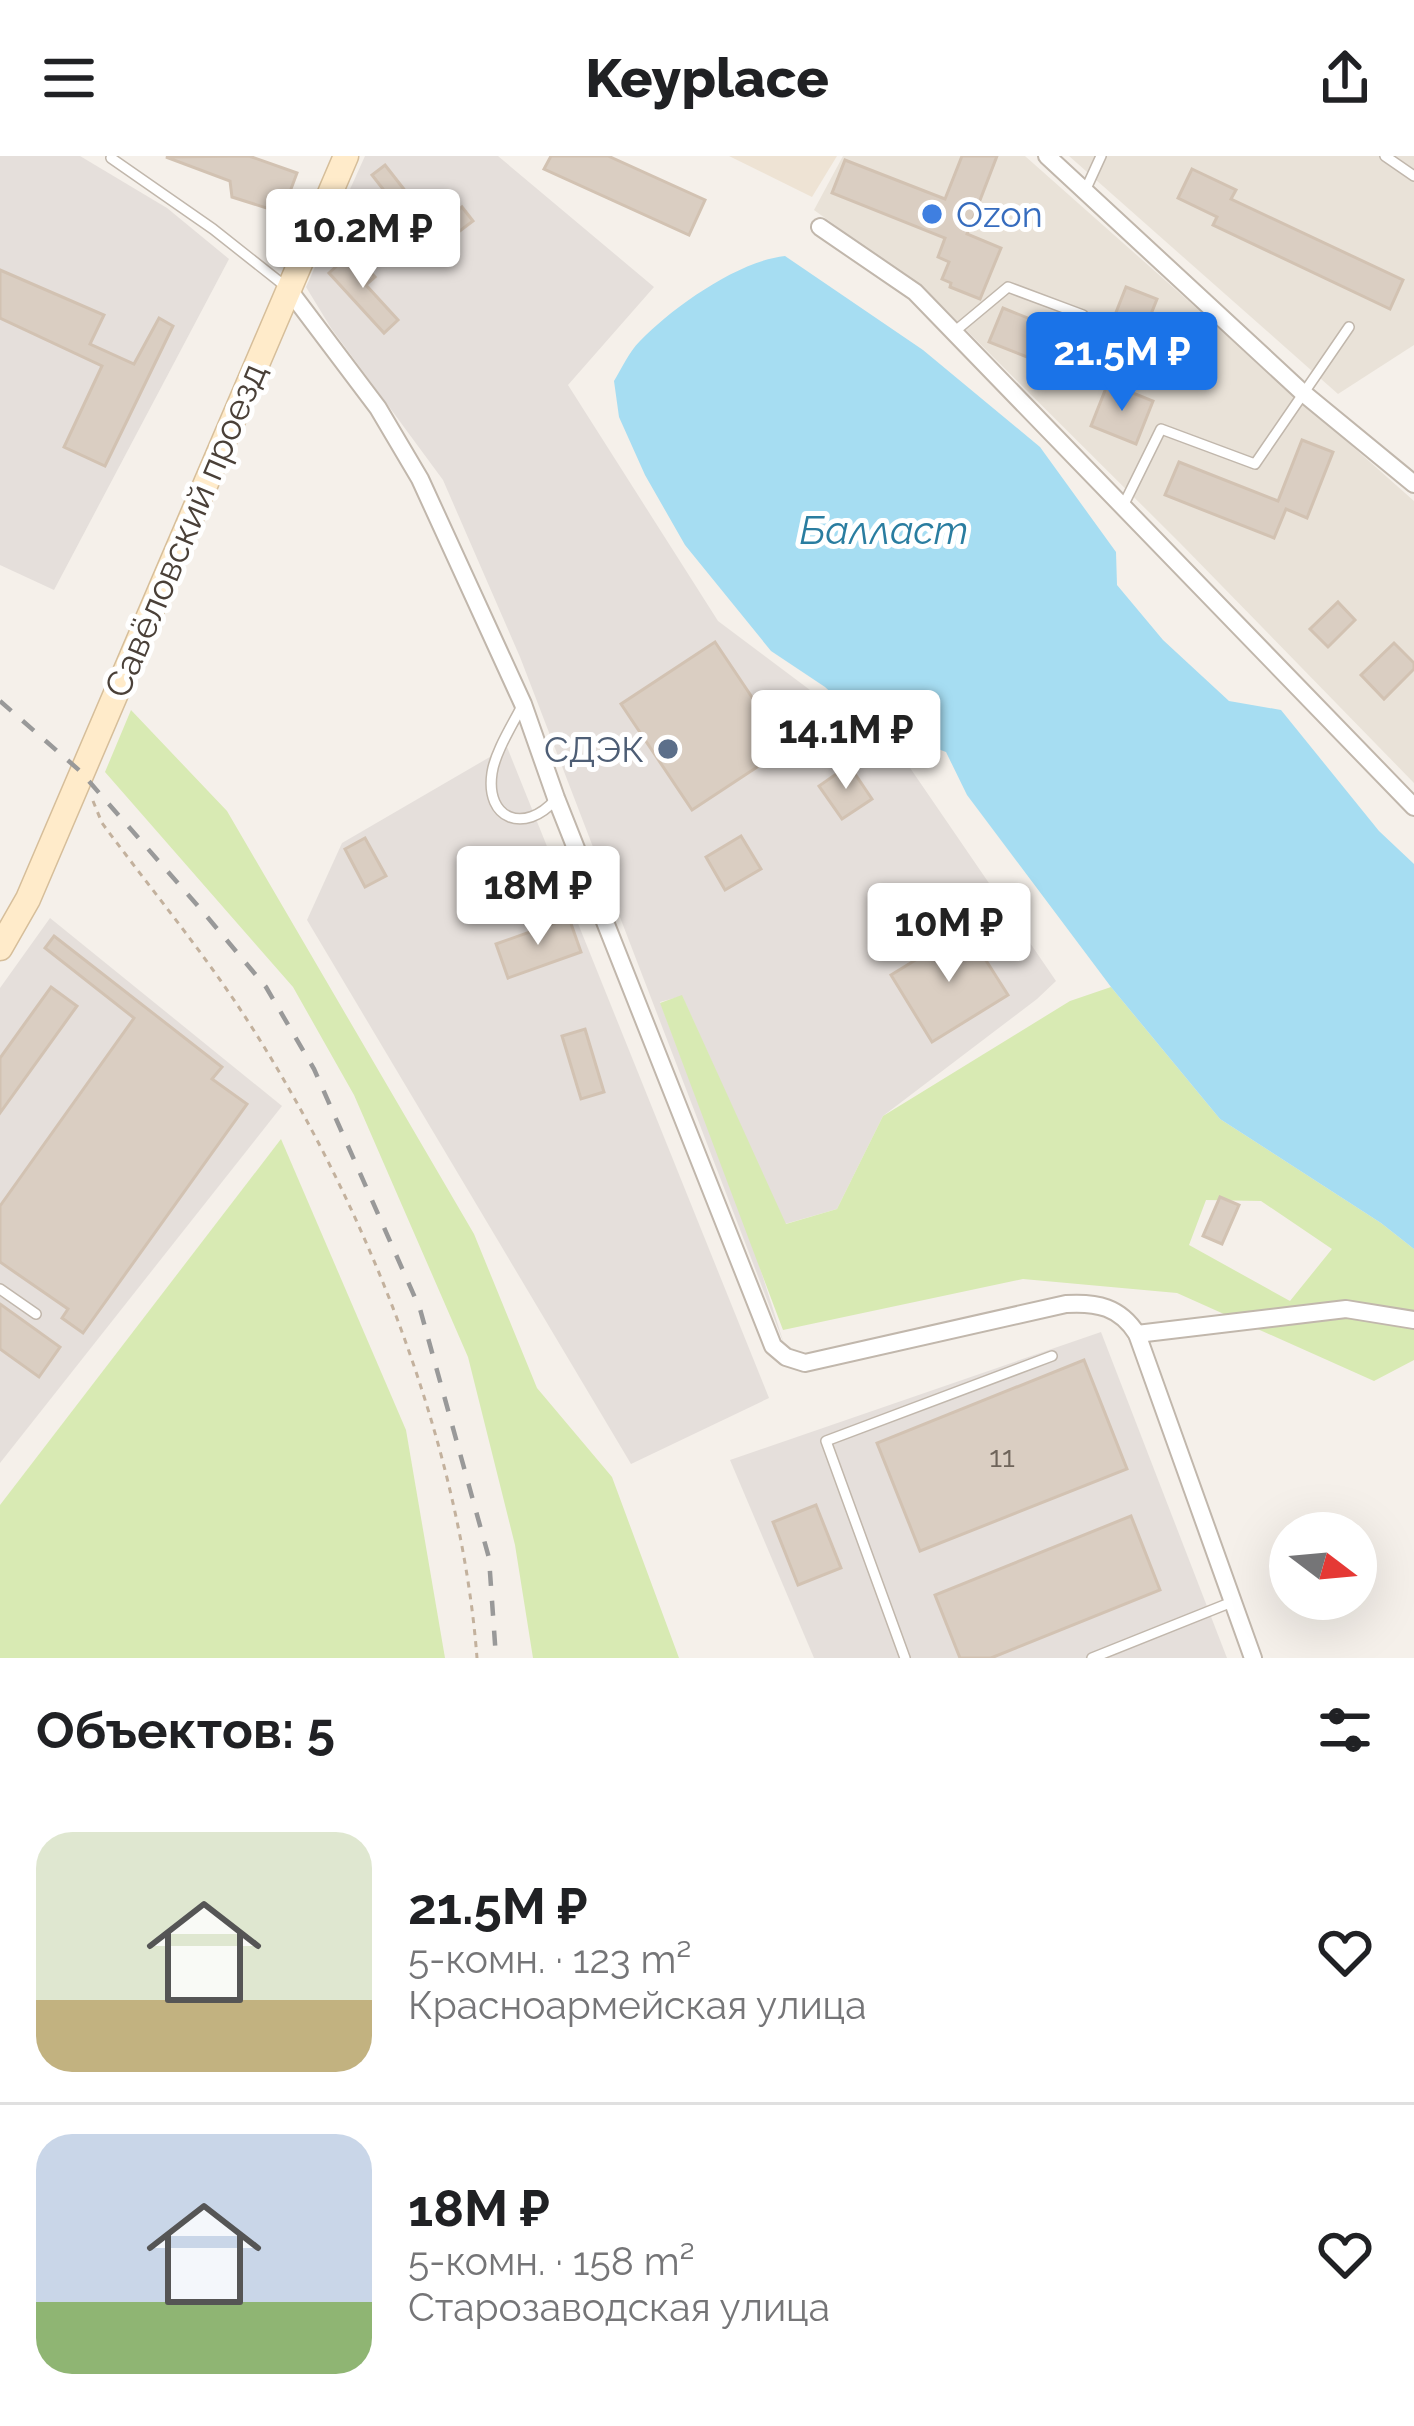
<!DOCTYPE html>
<html lang="ru">
<meta charset="utf-8">
<style>
:root{--surface:#fff;--page:#f6f6f6;--text:#202124;--muted:#757577;--line:#e0e0e0;--accent:#1a73e8}
body{margin:0;font-family:Raleway,sans-serif;background:var(--page);color:var(--text);height:100vh;display:flex;flex-direction:column;font-size:45px;white-space:nowrap}
*{box-sizing:border-box;margin:0}
p{font-size:39px;color:var(--muted)}
.icon{flex:none;width:66px;height:66px;fill:none;stroke:currentColor;stroke-width:2;stroke-linecap:round;stroke-linejoin:round}
.map{position:relative;height:1502px;overflow:hidden}
.side{display:flex;flex-direction:column;background:var(--surface);flex:1}
.side>*{flex:none}
.needle{width:78px;rotate:106deg}
.controls{position:absolute;left:1269px;top:1356px;display:grid;gap:24px}
.controls a{display:grid;place-items:center;width:108px;height:108px;border-radius:50%;background:var(--surface);box-shadow:0 12px 48px #0002;font-size:60px}
.price{position:absolute;translate:-50% -102px;padding:0 27px;border-radius:12px;background:#fff;color:#222;font-size:39px;line-height:78px;filter:drop-shadow(0 3px 6px #0008)}
.price::after{content:'';position:absolute;left:50%;top:72px;width:36px;height:27px;margin-left:-18px;background:inherit;clip-path:polygon(0 0,100% 0,50% 100%)}
.price.active{background:var(--accent);color:#fff}
ul{padding:0;list-style:none}
li{display:flex;align-items:center;gap:36px;height:300px;padding:0 36px}
li+li{border-top:3px solid var(--line)}
li span{display:grid;place-items:center;flex:none;width:336px;height:240px;border-radius:36px;color:#555}
li>.icon{margin-inline-start:auto}
span .icon{width:144px;height:144px;fill:#fffc;stroke-width:1}
li b{font-size:51px}
h2{display:flex;justify-content:space-between;align-items:center;height:144px;padding:0 36px;font-size:51px}
header{display:flex;justify-content:space-between;align-items:center;height:156px;padding:0 36px;background:var(--surface);font-size:54px;font-weight:800}
.map>svg:first-child{display:block}
</style>
<header><svg class="icon" aria-label="menu" viewBox="0 0 24 24"><path d="M4 6h16M4 12h16M4 18h16"/></svg>Keyplace<svg class="icon" aria-label="share" viewBox="0 0 24 24"><path d="M12 15V3M7 8l5-5 5 5M5 13v7h14v-7"/></svg></header>
<div class="map">
<svg width="1414" height="1502" viewBox="0 0 1414 1502">
<rect width="100%" height="100%" fill="#f5f0ea"/>
<!-- residential -->
<g fill="#e9e2d8">
<path d="M843 0H1025L1414 345V627L1179 386 929 137 814 54Z"/>
<path d="M1069 0H1414V189L1338 238Z"/>
</g>
<!-- industrial -->
<g fill="#e5dfdb">
<path d="M0 0H80L167 52 229 103 54 434 0 409Z"/>
<path d="M365 0H498L654 131 568 229 718 465 906 606 1056 825 1037 843 883 960 837 1053 785 1068 682 840 660 846 755 1096 784 1188 520 501 443 324 331 172 306 131Z"/>
<path d="M507 591 769 1242 631 1308 307 764 342 687Z"/>
<path d="M50 762 282 950 0 1307V832Z"/>
<path d="M1101 1176 1227 1502H814L730 1304Z"/>
</g>
<!-- education -->
<path fill="#eee3d4" d="M729 0H837L812 41Z"/>
<!-- green -->
<g fill="#d8eab3" fill-rule="evenodd">
<path d="M131 554 227 655 474 1078 537 1232 612 1321 679 1502H533L515 1389 468 1201 354 939 293 831 105 616Z"/>
<path d="M1111 831 1220 963 1381 1067 1414 1093V1204L1374 1225 1177 1137 1023 1123 783 1174 660 847 682 839 786 1068 837 1053 883 960 1070 845ZM1206 1044 1261 1045 1332 1093 1290 1145 1189 1089Z"/>
<path d="M281 983 406 1274 445 1502H0V1349Z"/>
</g>
<!-- water -->
<path fill="#a6ddf2" d="M785 100 923 194 1040 291 1116 396 1117 429 1163 484 1229 545 1281 554 1379 675 1414 708V1093L1381 1067 1220 963 1111 831 967 639 946 596 861 564 825 531 771 495 685 389 645 319 619 261 614 225C622 212 629 196 640 185 673 151 738 105 785 100Z"/>
<!-- building -->
<g fill="#dacec2" stroke="#d2c2b2" stroke-width="3">
<path d="M249 0 297 17 282 57 232 41 230 25 166 1Z"/>
<path d="M551 0H608L705 44 689 79 544 13Z"/>
<path d="M962 0H997L967 78 1001 92 980 143 950 131 951 127 942 123 949 106 938 101 945 82 832 37 845 4 945 43Z"/>
<path d="M385 9 435 73 462 51 473 65 432 96 372 19Z"/>
<path d="M1192 13 1236 34 1231 43 1403 124 1390 153 1213 69 1217 61 1178 42Z"/>
<path d="M352 96 375 121 366 129 398 164 384 177 329 117Z"/>
<path d="M0 114 104 159 90 188 134 208 159 162 173 170 105 310 64 291 102 210 0 162Z"/>
<path d="M1126 131 1157 143 1131 208 1110 200 1098 229 989 186 1003 152 1102 192Z"/>
<path d="M1108 227 1153 245 1136 288 1091 270Z"/>
<path d="M1302 284 1333 296 1307 362 1286 353 1274 382 1165 339 1179 306 1278 345Z"/>
<path d="M1338 446 1355 464 1328 491 1310 473Z"/>
<path d="M715 486 786 592 692 654 621 548Z"/>
<path d="M1394 487 1414 507V513L1384 543 1361 519Z"/>
<path d="M849 609 872 643 842 663 819 630Z"/>
<path d="M741 680 761 713 725 734 706 701Z"/>
<path d="M365 682 386 720 365 731 345 693Z"/>
<path d="M569 762 581 796 508 822 496 788Z"/>
<path d="M966 773 1008 839 932 886 891 819Z"/>
<path d="M54 780 222 911 212 923 247 948 83 1177 62 1162 68 1153 0 1106V1050L134 862 45 792Z"/>
<path d="M51 831 77 850 0 957V902Z"/>
<path d="M585 873 604 936 581 943 562 880Z"/>
<path d="M1220 1041 1239 1049 1222 1088 1203 1080Z"/>
<path d="M0 1148 60 1191 39 1221 0 1193Z"/>
<path d="M1084 1204 1127 1313 920 1395 877 1287Z"/>
<path d="M816 1349 841 1412 798 1429 773 1366Z"/>
<path d="M1131 1360 1160 1434 991 1502H960L935 1439Z"/>
</g>
<g fill="none" stroke-linecap="round" stroke-linejoin="round">
<defs>
<g id="lane">
<path d="M1385 0 1414 20"/>
<path d="M111 2 213 73 285 130"/>
<path d="M1085 35 1101 0"/>
<path d="M954 176 1008 131 1083 159"/>
<path d="M1123 350 1161 273 1255 308 1349 171"/>
<path d="M523 548C513 568 495 596 492 617 485 664 525 678 555 644"/>
<path d="M0 1133 36 1158"/>
<path d="M905 1502 826 1285 1052 1200"/>
<path d="M1092 1502 1232 1446"/>
</g>
<g id="street">
<path d="M1047 0 1302 236 1414 328"/>
<path d="M820 71 915 136 1414 651"/>
<path d="M289 134 378 252 420 323 523 548 556 642 773 1190 786 1201 805 1207 1066 1148C1097 1146 1120 1151 1137 1178L1253 1502"/>
<path d="M1137 1178 1346 1153 1414 1164"/>
</g>
<path id="secondary" d="M0 792 28 743 346 0"/>
</defs>
<!-- lane casing -->
<use href="#lane" stroke="#c1b7ac" stroke-width="12"/>
<!-- street casing -->
<use href="#street" stroke="#c1b7ac" stroke-width="20"/>
<!-- secondary casing -->
<use href="#secondary" stroke="#d6be9a" stroke-width="27"/>
<!-- path -->
<path stroke="#c3b19d" stroke-width="3" stroke-dasharray="6 6" stroke-linecap="butt" d="M93 645 102 667C147 728 196 787 238 850 360 1034 460 1281 477 1502"/>
<!-- lane -->
<use href="#lane" stroke="#fff" stroke-width="9"/>
<!-- street -->
<use href="#street" stroke="#fff" stroke-width="16"/>
<!-- secondary -->
<use href="#secondary" stroke="#ffebca" stroke-width="24"/>
<!-- rail -->
<path stroke="#999" stroke-width="4.5" stroke-dasharray="15 15" stroke-linecap="butt" d="M0 545 80 615 204 757 266 831 314 913 420 1153 489 1402 496 1502"/>
</g>
<!-- markers -->
<circle fill="#3f7fe0" stroke="#fff" stroke-width="4.5" cx="932" cy="58" r="12"/>
<circle fill="#5c6f8a" stroke="#fff" stroke-width="4.5" cx="668" cy="593" r="12"/>
<g text-anchor="middle" dominant-baseline="central" stroke-width="10" stroke-linejoin="round" paint-order="stroke">
<!-- number labels -->
<g font-size="30" fill="#6e645a">
<text x="1002" y="1300">11</text>
</g>
<!-- shop labels -->
<g font-size="36" fill="#366cbe" stroke="#fff" text-anchor="start">
<text x="956" y="58">Ozon</text>
</g>
<!-- street labels -->
<g font-size="36" fill="#4a4038" stroke="#fff">
<text transform="translate(185 374) rotate(-67)">Савёловский проезд</text>
</g>
<!-- service labels -->
<g font-size="36" fill="#4e5e75" stroke="#fff" text-anchor="end">
<text x="644" y="593">СДЭК</text>
</g>
<!-- water labels -->
<g font-size="39" font-style="italic" fill="#2a7da0" stroke="#fff">
<text x="884" y="374">Балласт</text>
</g>
</g>
</svg>
<div class="controls">
<a><svg class="needle" viewBox="-14 -14 28 28"><path d="M0-13l5 13h-10z" fill="#e53935"/><path d="M0 13l5-13h-10z" fill="#757577"/></svg></a>
</div>
<b class="price" style="left:363px;top:135px">10.2M ₽</b>
<b class="price active" style="left:1122px;top:258px">21.5M ₽</b>
<b class="price" style="left:846px;top:636px">14.1M ₽</b>
<b class="price" style="left:538px;top:792px">18M ₽</b>
<b class="price" style="left:949px;top:829px">10M ₽</b>
</div>
<section class="side">
<h2>Объектов: 5<svg class="icon" aria-label="filters" viewBox="0 0 24 24"><path d="M4 7h16M4 17h16"/><circle cx="9" cy="7" r="2"/><circle cx="15" cy="17" r="2"/></svg></h2>
<ul>
<li><span style="background:linear-gradient(#dfe7d0 70%,#c2b280 0)"><svg class="icon" aria-label="home" viewBox="0 0 24 24"><path d="M3 11l9-7 9 7M6 9v11h12V9"/></svg></span><div><b>21.5M ₽</b><p>5-комн. · 123 m²</p><p>Красноармейская улица</p></div><svg class="icon" aria-label="heart" viewBox="0 0 24 24"><path d="M12 20l-8-8c-3-5 5-10 8-4 3-6 11-1 8 4z"/></svg></li>
<li><span style="background:linear-gradient(#c9d6e8 70%,#8fb573 0)"><svg class="icon" aria-label="home" viewBox="0 0 24 24"><path d="M3 11l9-7 9 7M6 9v11h12V9"/></svg></span><div><b>18M ₽</b><p>5-комн. · 158 m²</p><p>Старозаводская улица</p></div><svg class="icon" aria-label="heart" viewBox="0 0 24 24"><path d="M12 20l-8-8c-3-5 5-10 8-4 3-6 11-1 8 4z"/></svg></li>
</ul>
</section>
